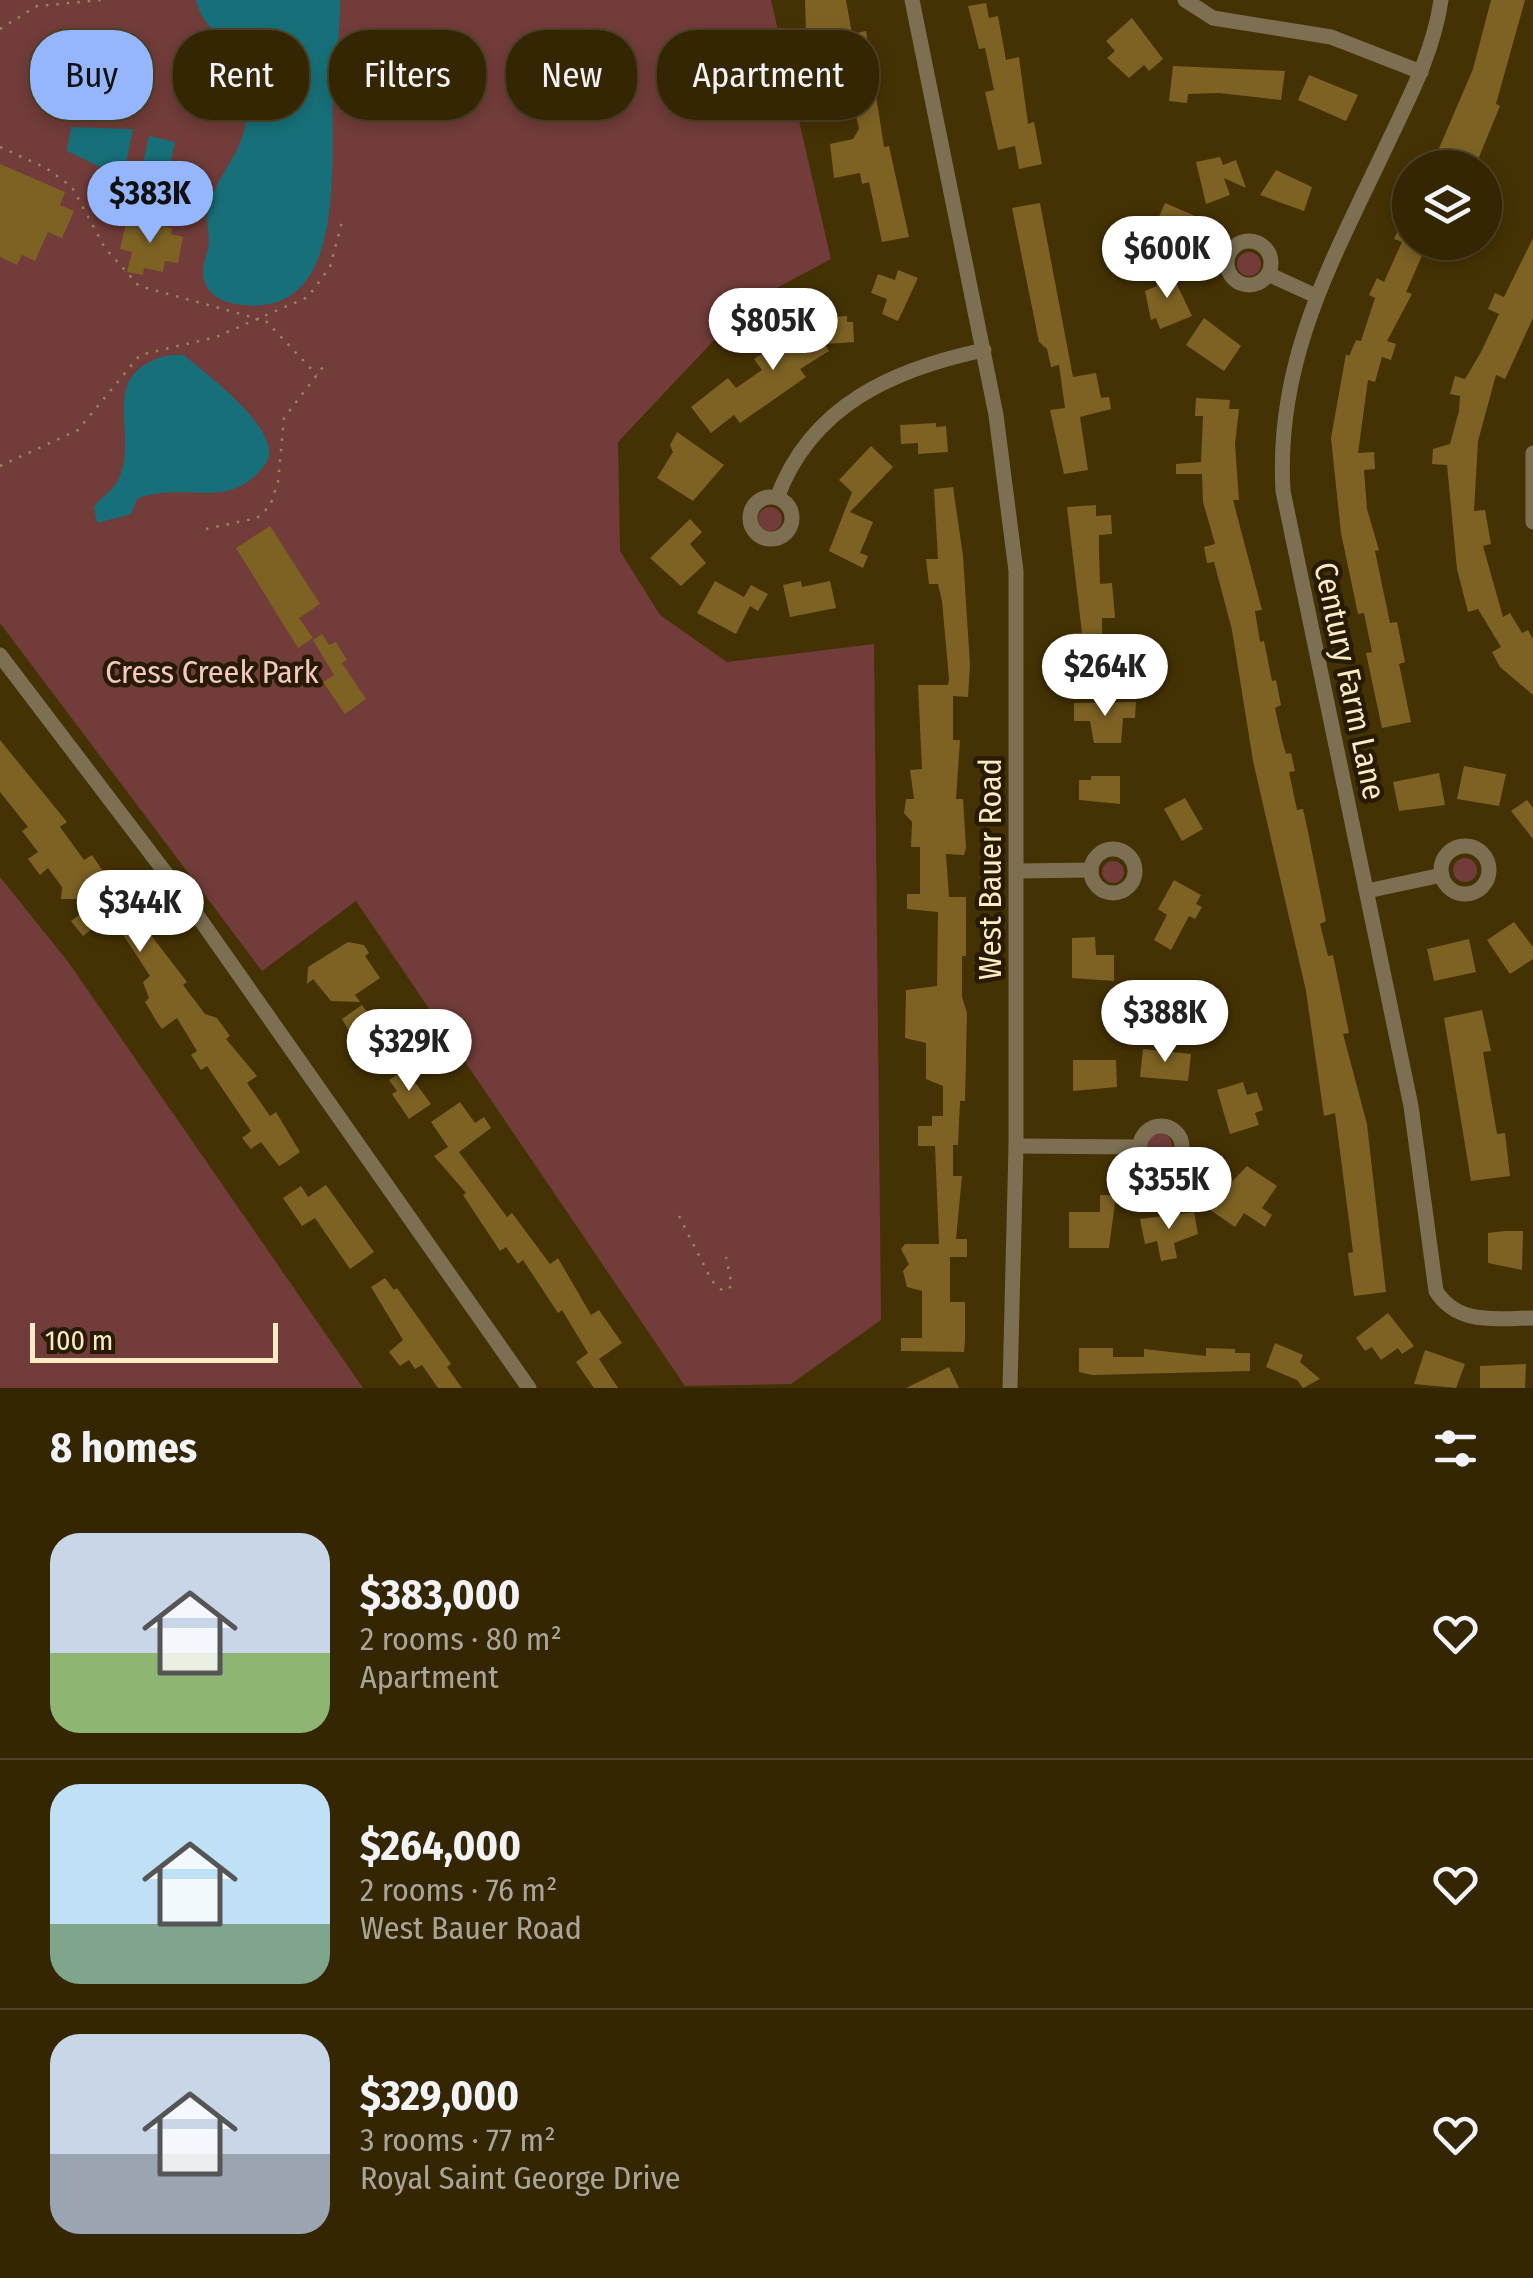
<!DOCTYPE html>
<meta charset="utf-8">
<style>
:root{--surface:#342603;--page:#3f3212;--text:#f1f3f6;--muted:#a9a59a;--line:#4e4325;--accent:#95b6fd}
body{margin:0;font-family:"Fira Sans Condensed",sans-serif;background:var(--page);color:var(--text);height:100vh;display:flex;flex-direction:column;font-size:38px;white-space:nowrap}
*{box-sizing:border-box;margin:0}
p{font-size:32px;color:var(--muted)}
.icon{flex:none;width:55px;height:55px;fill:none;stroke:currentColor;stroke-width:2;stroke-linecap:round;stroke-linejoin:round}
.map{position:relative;height:1388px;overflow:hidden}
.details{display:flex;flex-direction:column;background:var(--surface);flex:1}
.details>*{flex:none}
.hud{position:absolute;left:30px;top:30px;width:1000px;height:90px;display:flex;gap:20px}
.buttons{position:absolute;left:1392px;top:150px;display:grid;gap:20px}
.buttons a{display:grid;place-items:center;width:110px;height:110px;border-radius:50%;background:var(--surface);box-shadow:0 5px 15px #0003,0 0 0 2px var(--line);font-size:50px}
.scale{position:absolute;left:30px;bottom:25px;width:248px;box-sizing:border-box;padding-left:10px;border:5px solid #feebc5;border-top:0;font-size:28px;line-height:35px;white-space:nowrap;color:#feebc5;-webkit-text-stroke:8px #271b03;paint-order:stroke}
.price{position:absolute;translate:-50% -85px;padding:0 22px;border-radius:35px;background:#fff;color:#222;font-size:32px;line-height:65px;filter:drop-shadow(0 2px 5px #0008)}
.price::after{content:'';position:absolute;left:50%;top:60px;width:30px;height:22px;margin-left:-15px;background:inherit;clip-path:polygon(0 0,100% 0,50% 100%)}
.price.current{background:var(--accent);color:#111}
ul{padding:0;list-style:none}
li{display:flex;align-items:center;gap:30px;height:250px;padding:0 50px}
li+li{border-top:2px solid var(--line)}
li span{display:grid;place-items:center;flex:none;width:280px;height:200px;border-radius:30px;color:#555}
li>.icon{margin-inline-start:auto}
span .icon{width:120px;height:120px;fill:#fffc;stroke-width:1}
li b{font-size:42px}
h2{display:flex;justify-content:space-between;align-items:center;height:120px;padding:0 50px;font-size:42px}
.tag{padding:0 35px;border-radius:40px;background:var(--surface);box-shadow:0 5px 15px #0003,0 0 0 2px var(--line);font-size:35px;line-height:90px}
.tag.current{background:var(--accent);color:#111}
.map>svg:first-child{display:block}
</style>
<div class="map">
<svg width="1533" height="1388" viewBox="0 0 1533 1388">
<rect width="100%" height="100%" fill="#453204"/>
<!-- green -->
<g fill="#713c39">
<path d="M0 0H771L831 259 750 302 618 442 620 551 660 615 727 662 874 644 881 1320 791 1384 685 1386 356 901 262 971 0 623Z"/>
<circle cx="1249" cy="264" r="12"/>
<circle cx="770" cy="519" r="12"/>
<circle cx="1465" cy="870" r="12"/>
<circle cx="1113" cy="872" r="11"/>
<path d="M0 877 69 963 363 1388H0Z"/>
<circle cx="1160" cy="1145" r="12"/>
</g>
<!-- water -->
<g fill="#177079">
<path d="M196 0H340C341 33 334 65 333 98 330 162 348 316 244 305 229 304 213 299 206 285 200 271 205 261 208 248 211 235 205 223 208 210 218 167 250 153 247 98 244 42 204 37 196 0Z"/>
<path d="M71 127 133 129 123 178 67 151Z"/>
<path d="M149 136 175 142 163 196 137 191Z"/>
<path d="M170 355H184C207 375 279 427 268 460 231 516 187 479 137 499L131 514 97 523 94 507C101 496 114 491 119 478 140 431 94 373 170 355Z"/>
</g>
<!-- building -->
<g fill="#7d6224">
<path d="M805 0H846L852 34 866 31 884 147 889 146 909 237 882 242 869 182 862 184 860 173 834 178 830 144 853 139 859 129 841 49 817 54 812 31 806 33Z"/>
<path d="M1491 0H1525L1496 104 1500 106 1477 162 1474 168H1450L1434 160 1473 69Z"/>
<path d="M986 3 989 18 998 16 1006 60 1019 57 1028 124 1034 122 1042 164 1019 169 1015 146 998 150 985 92 994 90 985 48 979 49 968 6Z"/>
<path d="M1132 18 1163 59 1149 71 1144 65 1129 78 1107 58 1115 51 1106 41Z"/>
<path d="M1173 66 1285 71 1281 100 1219 93 1188 94 1187 103 1169 101Z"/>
<path d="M1309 75 1358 95 1346 121 1298 100Z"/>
<path d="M1220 157 1223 165 1236 160 1246 188 1224 178 1230 195 1206 204 1196 162Z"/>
<path d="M0 164 65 192 60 205 74 211 62 238 48 232 35 261 22 255 17 265 0 257Z"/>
<path d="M1276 170 1312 187 1304 211 1260 195Z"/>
<path d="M1040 203 1073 377 1096 373 1101 398 1109 397 1111 409 1080 417 1088 470 1064 474 1050 410 1065 408 1059 365 1051 367 1047 349 1039 342 1012 208Z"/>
<path d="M1165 203 1195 216 1178 256 1148 242Z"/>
<path d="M1410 204V242H1428L1406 292 1412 294 1387 341 1396 344 1391 360 1382 357 1375 382 1368 380 1358 453 1374 452 1375 469 1364 470 1367 509 1379 550 1375 551 1390 623 1397 622 1405 662 1399 664 1411 722 1382 728 1366 653 1372 652 1364 613 1358 614 1341 533 1331 438 1346 354 1349 356 1356 340 1361 341 1375 298 1369 295 1377 278 1384 282 1402 242 1394 239Z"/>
<path d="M140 214 155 218 153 224 172 228 171 234 183 237 178 263 165 261 163 272 144 268 143 275 127 272 132 252 120 249 126 224 137 226Z"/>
<path d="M1533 238V318L1505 379 1496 375 1478 441 1474 511 1485 510 1491 544 1483 546 1503 617 1510 613 1522 633 1528 630 1533 639V695L1500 667 1492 652 1501 647 1478 609 1468 612 1457 569 1447 465 1432 464 1433 449 1450 444 1459 411 1460 396 1450 394 1455 376 1465 379 1481 352 1499 314 1488 309 1495 293 1504 297Z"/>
<path d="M1169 268 1192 316 1160 329 1156 318 1151 320 1145 291 1157 286 1153 274Z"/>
<path d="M898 270 918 278 898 321 882 314 887 299 871 293 878 274 895 280Z"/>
<path d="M825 310 829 317 847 316V322H853L854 342 825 344 829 351 800 369 806 377 740 423 734 415 711 433 691 407 728 378 736 388 762 370 754 359 770 348 775 354 797 339 807 331 803 324Z"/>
<path d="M1204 318 1241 346 1224 371 1186 345Z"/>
<path d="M1196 398 1230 400 1229 409H1239L1235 444 1239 500H1233L1262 610 1255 611 1260 642 1264 641 1272 681 1276 680 1281 705 1275 708 1282 740 1286 754 1291 753 1295 771 1289 772 1297 810 1303 809 1307 827 1326 921 1320 924 1328 956 1333 955 1349 1033 1343 1034 1367 1124 1386 1292 1354 1296 1348 1253 1353 1252 1335 1113 1324 1116 1306 991 1253 761 1232 630 1214 562 1207 563 1204 547 1215 544 1203 502 1202 474H1176V464L1201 462 1203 416H1195Z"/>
<path d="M936 423V427L946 426 948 452 918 454V443L901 444 900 425Z"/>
<path d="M677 432 724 465 693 501 657 478 673 452 670 445Z"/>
<path d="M871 446 893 467 850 512 873 522 860 553 868 556 863 568 829 551 852 492 839 480Z"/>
<path d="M953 487 963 556 970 665 968 697 953 696V740H960L956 799H963L966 848 964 855 946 854 949 897H966V956H962V997L967 1013 965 1101H960L958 1145H953V1176H962L956 1239H967V1257H950V1302H965V1341L964 1352 901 1351V1338H922V1291L907 1287 903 1271 909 1264 901 1249 905 1244H939L935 1146H918V1126H932V1116H943V1086L926 1079V1043L905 1038 906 990 937 986 938 912 907 909V894H920V847H911L912 822 904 813 906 799H914L910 770 922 769 918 685H948L949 679 942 601 938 584H929L926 559H938L934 489Z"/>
<path d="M1096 505V516L1111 515 1112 534 1099 535V551L1100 584 1112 583 1115 618H1102V644H1118V659H1103L1102 672H1073V633H1082L1067 507Z"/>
<path d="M690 519 702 532 690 544 706 563 681 586 650 558Z"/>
<path d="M270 526 320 604 299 618 313 638 298 648 236 548Z"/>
<path d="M715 581 744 597 751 585 768 594 758 611 750 606 736 634 697 613Z"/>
<path d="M801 581 802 587 830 581 836 608 790 617 783 585Z"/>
<path d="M322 634 329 645 336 642 347 660 342 663 366 699 345 714 323 682 334 675 313 640Z"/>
<path d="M1136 702 1135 718H1123L1121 743H1094L1090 721H1074V703Z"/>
<path d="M0 740 67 822 60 827 84 860 92 855 144 932 147 930 187 982 183 985 205 1014 217 1018 230 1036 226 1039 257 1076 247 1083 270 1116 276 1112 300 1152 286 1162 279 1166 261 1142 251 1149 242 1138 251 1131 207 1066 201 1070 191 1055 197 1051 177 1018 162 1029 157 1022 145 1002 149 998 143 982 150 976 110 915 83 936 71 921 100 899H61L62 887 48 868 40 875 28 859 38 852 22 831 28 827 0 792Z"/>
<path d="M1464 766 1506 774 1499 806 1457 799Z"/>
<path d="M1439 773 1445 805 1399 811 1393 782Z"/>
<path d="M1091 776H1120V804L1079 800V780H1091Z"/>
<path d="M1185 798 1203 829 1182 841 1164 809Z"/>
<path d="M1527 800 1533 808V839L1511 811Z"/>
<path d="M1174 880 1201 895 1196 904 1202 907 1195 919 1189 916 1171 950 1154 940 1167 915 1158 909Z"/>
<path d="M1514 922 1533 947V959L1510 974 1487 940Z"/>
<path d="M1095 937 1096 955H1114V981L1072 978V938Z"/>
<path d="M1469 939 1476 972 1434 981 1427 949Z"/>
<path d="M348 942 364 945 369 953 365 956 380 978 355 995 360 1002 331 1001 313 979 307 984 308 967Z"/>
<path d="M362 1005 392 1047 368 1063 342 1019Z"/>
<path d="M1482 1010 1491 1051 1483 1052 1497 1134 1505 1133 1510 1176 1471 1181 1444 1018Z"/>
<path d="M1143 1049 1191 1054 1188 1081 1140 1077Z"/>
<path d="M1073 1060H1116L1117 1087 1073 1091Z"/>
<path d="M405 1069 431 1104 409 1119 392 1094 397 1091 389 1080Z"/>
<path d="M1243 1082 1247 1095 1257 1092 1263 1110 1255 1113 1259 1125 1230 1134 1217 1090Z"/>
<path d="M460 1102 475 1123 484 1117 491 1128 459 1152 507 1217 512 1213 550 1264 558 1258 591 1315 599 1310 622 1343 599 1359 618 1388H594L576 1362 588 1353 562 1310 558 1313 523 1260 518 1264 506 1247 500 1251 463 1195 466 1193 434 1156 448 1147 431 1122Z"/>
<path d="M1247 1166 1277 1186 1262 1208 1272 1215 1265 1227 1244 1213 1235 1227 1203 1205 1217 1184 1225 1189Z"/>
<path d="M326 1185 374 1252 350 1269 315 1218 302 1226 283 1198 301 1186 308 1197Z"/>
<path d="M1100 1195H1116L1109 1248H1069V1212H1100Z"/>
<path d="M1194 1212 1198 1234 1174 1243 1177 1258 1161 1261 1157 1241 1145 1244 1140 1219Z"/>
<path d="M1504 1231H1523L1522 1270 1488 1263V1233Z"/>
<path d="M385 1278 394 1290 397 1288 451 1364 447 1367 462 1388H438L422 1365 415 1369 409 1360 400 1366 389 1352 403 1340 371 1287Z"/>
<path d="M1388 1313 1414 1346 1402 1354 1398 1348 1381 1360 1372 1347 1365 1351 1356 1338Z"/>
<path d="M1275 1343 1303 1355 1300 1362 1320 1379 1303 1388 1297 1380 1266 1367Z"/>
<path d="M1079 1348H1113V1357H1144V1349L1206 1356V1348L1235 1349V1353H1250V1371L1092 1375 1079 1372Z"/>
<path d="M1425 1350 1465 1364 1456 1388 1414 1384Z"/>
<path d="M1526 1364 1525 1388H1480V1366Z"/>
<path d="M949 1367 959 1388H906Z"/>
</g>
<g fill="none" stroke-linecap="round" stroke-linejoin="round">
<!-- path -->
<g stroke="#98855b" stroke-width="2.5" stroke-dasharray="2.5 8" stroke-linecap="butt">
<path d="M0 29 37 6 102 0"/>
<path d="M0 147 46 168 72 187 105 248 139 286 259 319"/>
<path d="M266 321 317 375"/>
<path d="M0 466 78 430 140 355 216 337 308 297 330 267 343 218"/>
<path d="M206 529 257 518 270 506 278 482 284 418 326 363"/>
<path d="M679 1216 712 1281 723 1291 732 1286 726 1257"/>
</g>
<!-- street -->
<g stroke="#7c6f52" stroke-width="15">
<path d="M912 0 996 415 1016 571V1146L1010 1388"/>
<path d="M1185 0 1213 18 1331 37 1421 72"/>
<path d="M1441 0C1434 49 1412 92 1391 136 1336 254 1275 356 1283 491L1411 1106 1436 1291C1458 1326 1497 1318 1533 1318"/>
<circle cx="1249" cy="263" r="22"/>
<path d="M1268 274 1316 296"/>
<path d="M1533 453V522"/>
<circle cx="771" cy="518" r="21"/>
<path d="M777 498C811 405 894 369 984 350"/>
<path d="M0 655 190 905 529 1388"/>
<circle cx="1465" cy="870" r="24"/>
<circle cx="1113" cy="871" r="22"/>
<path d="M1018 871 1091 870"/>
<path d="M1367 891 1442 875"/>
<circle cx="1161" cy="1147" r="21"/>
<path d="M1016 1146 1139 1147"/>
</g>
</g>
<g text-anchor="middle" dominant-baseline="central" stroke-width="9" stroke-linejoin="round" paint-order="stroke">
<!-- park labels -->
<g font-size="32" fill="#f5c8c4" stroke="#271b03">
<text x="212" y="672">Cress Creek Park</text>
</g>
<!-- street labels -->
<g font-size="32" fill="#feebc5" stroke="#271b03">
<text transform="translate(1350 681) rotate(78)">Century Farm Lane</text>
<text transform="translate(990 869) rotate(-90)">West Bauer Road</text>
</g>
</g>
</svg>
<div class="buttons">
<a><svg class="icon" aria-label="layers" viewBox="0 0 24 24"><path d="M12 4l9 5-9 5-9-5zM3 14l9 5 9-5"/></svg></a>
</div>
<div class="scale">100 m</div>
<b class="price current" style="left:150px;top:246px">$383K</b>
<b class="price" style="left:1167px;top:301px">$600K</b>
<b class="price" style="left:773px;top:373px">$805K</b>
<b class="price" style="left:1105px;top:719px">$264K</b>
<b class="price" style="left:140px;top:955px">$344K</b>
<b class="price" style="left:1165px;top:1065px">$388K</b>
<b class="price" style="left:409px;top:1094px">$329K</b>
<b class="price" style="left:1169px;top:1232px">$355K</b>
<div class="hud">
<a class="tag current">Buy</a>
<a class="tag">Rent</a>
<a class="tag">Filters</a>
<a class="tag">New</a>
<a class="tag">Apartment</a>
</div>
</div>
<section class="details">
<h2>8 homes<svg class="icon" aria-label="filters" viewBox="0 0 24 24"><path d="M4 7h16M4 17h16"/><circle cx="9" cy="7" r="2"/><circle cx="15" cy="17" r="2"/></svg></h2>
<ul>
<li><span style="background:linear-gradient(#c9d6e8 60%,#8fb573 0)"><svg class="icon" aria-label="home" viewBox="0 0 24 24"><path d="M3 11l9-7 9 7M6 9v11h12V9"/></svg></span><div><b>$383,000</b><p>2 rooms · 80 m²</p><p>Apartment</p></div><svg class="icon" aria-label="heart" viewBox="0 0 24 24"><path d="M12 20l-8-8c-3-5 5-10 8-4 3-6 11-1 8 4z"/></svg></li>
<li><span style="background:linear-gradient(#bfe0f5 70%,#7fa58c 0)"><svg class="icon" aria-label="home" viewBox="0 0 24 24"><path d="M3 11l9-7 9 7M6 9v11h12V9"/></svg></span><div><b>$264,000</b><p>2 rooms · 76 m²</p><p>West Bauer Road</p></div><svg class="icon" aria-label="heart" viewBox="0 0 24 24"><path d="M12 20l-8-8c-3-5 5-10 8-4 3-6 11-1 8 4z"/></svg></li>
<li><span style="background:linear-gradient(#c9d6e8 60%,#9aa5b1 0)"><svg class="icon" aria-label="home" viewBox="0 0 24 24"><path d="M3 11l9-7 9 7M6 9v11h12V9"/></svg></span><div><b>$329,000</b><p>3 rooms · 77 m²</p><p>Royal Saint George Drive</p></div><svg class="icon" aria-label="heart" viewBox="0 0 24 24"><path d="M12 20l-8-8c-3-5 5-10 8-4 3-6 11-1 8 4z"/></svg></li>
</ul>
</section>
